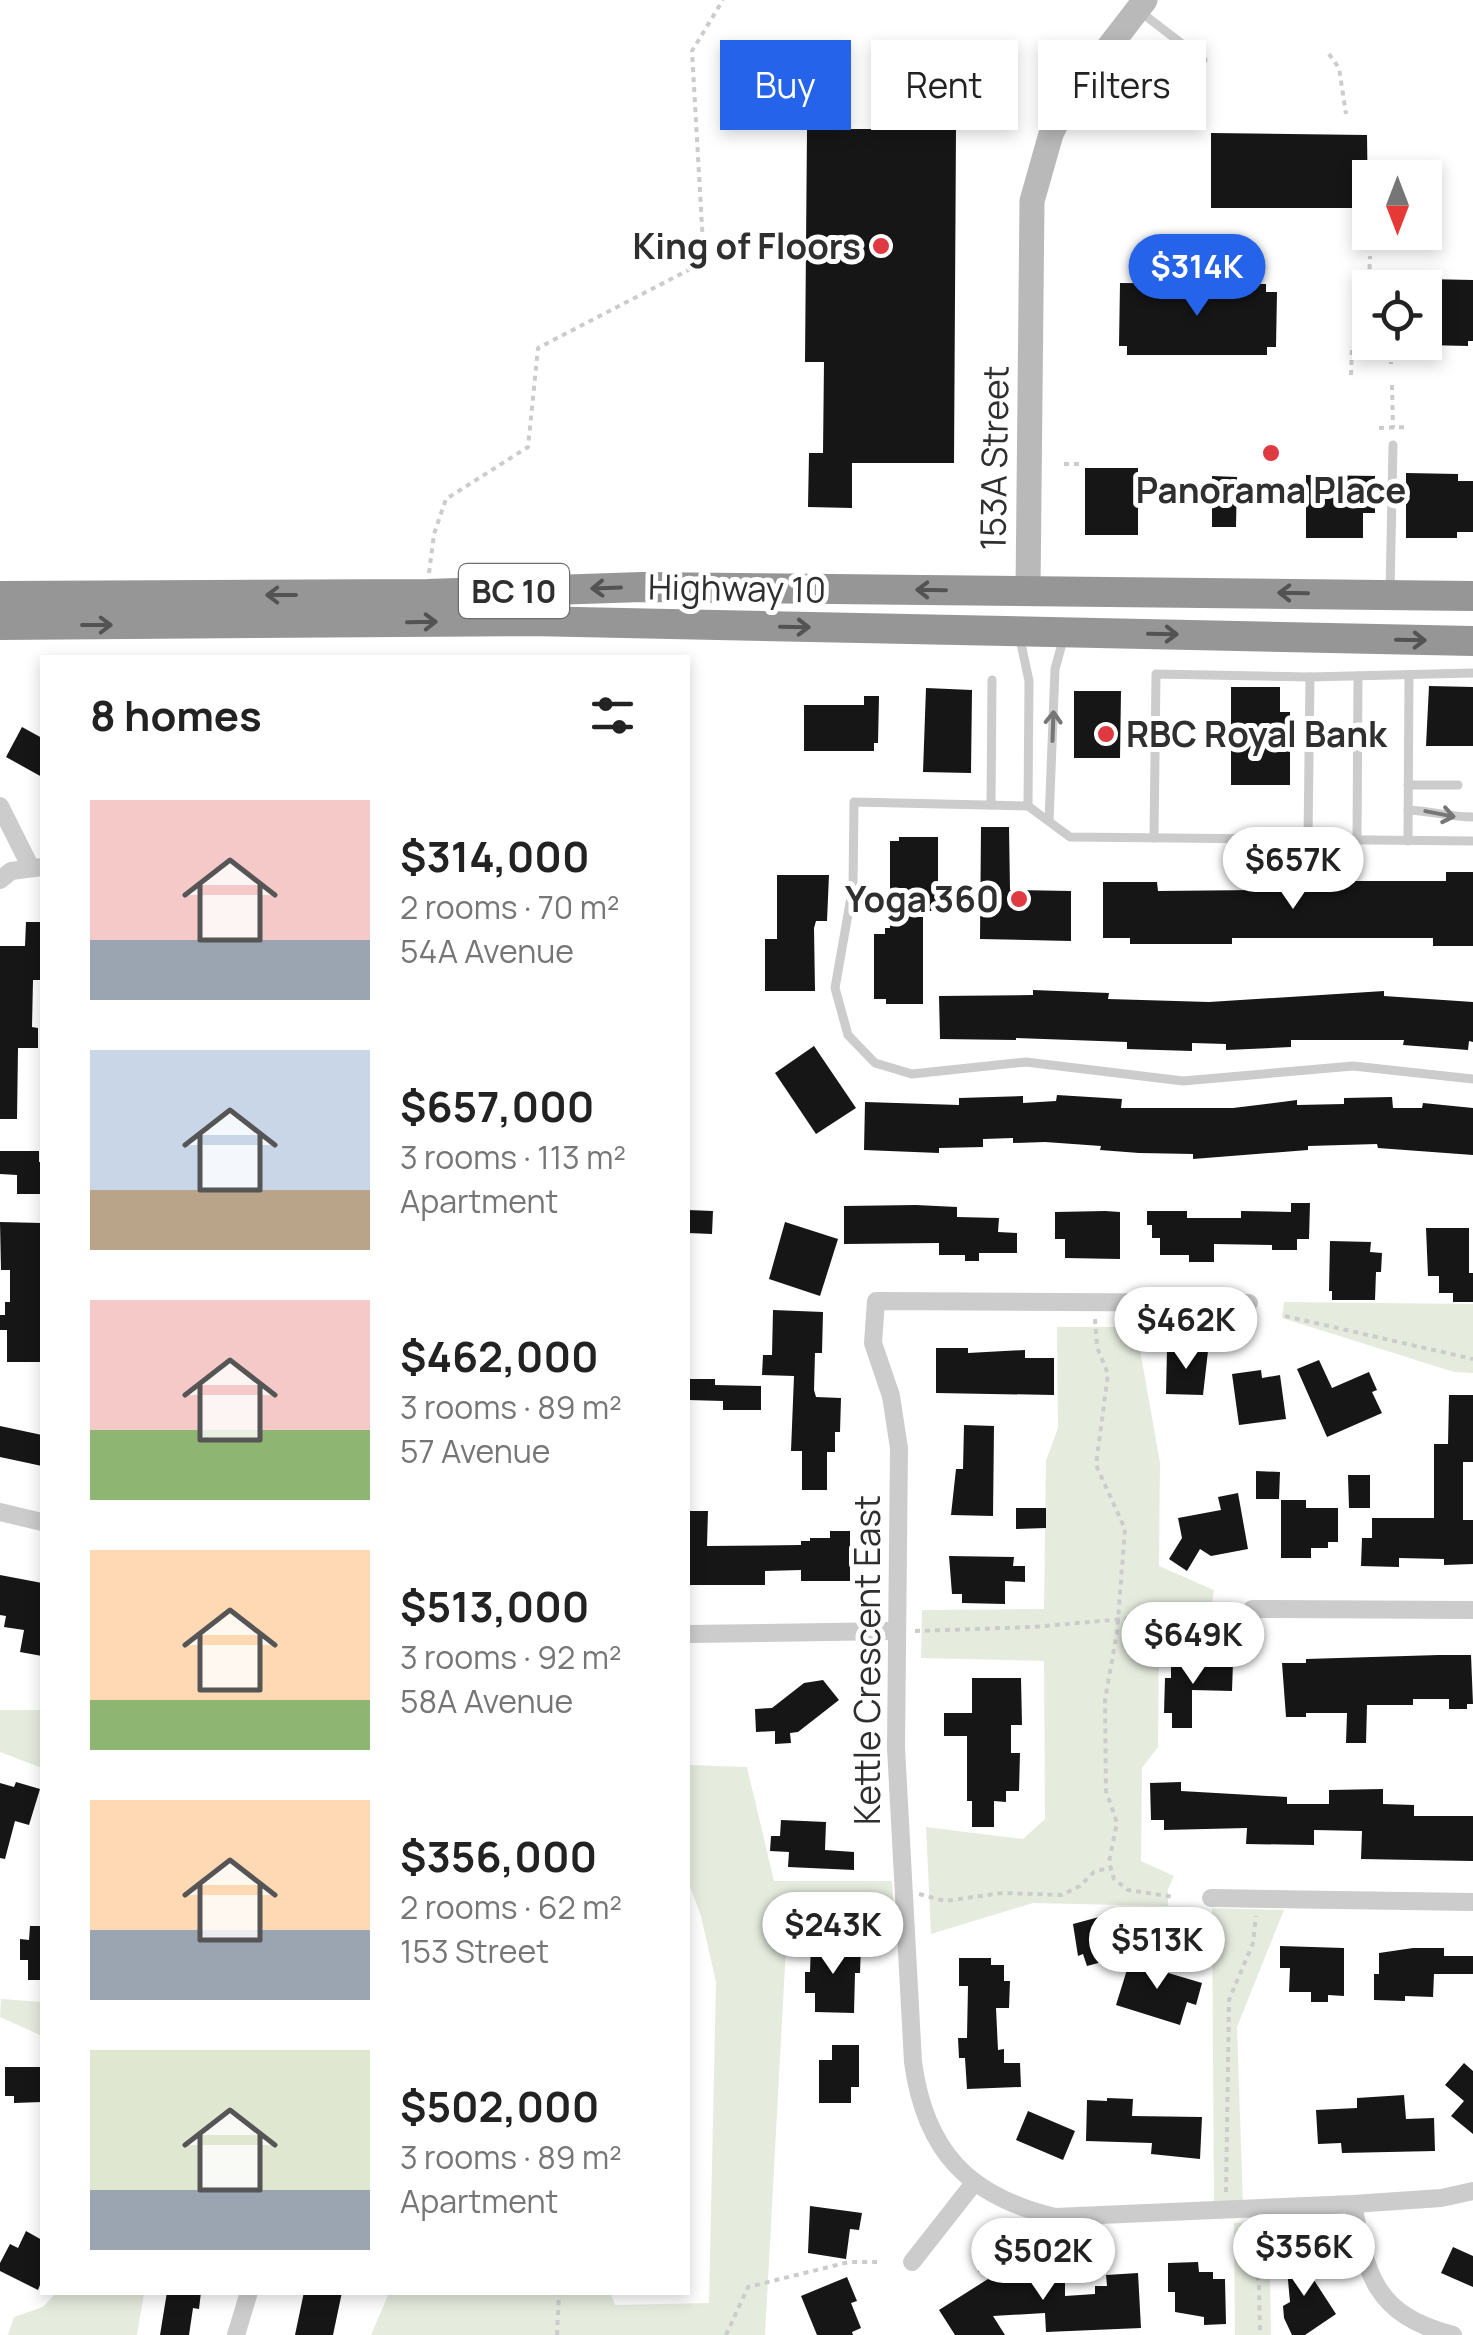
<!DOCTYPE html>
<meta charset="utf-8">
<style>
:root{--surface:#fff;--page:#f6f6f6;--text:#222;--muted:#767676;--accent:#2563eb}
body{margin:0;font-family:Manrope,sans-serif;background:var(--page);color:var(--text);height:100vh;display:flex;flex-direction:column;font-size:38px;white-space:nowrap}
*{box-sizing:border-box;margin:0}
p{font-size:32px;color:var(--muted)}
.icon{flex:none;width:55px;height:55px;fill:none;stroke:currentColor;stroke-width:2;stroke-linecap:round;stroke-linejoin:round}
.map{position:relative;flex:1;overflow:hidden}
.drawer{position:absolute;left:40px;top:655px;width:650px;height:1640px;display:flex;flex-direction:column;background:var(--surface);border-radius:0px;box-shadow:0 5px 15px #0003}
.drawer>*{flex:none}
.hud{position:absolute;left:720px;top:40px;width:602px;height:90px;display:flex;gap:20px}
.needle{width:65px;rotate:180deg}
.controls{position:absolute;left:1352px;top:160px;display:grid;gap:20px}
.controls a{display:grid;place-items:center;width:90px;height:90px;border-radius:0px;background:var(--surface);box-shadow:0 5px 15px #0003;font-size:50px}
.price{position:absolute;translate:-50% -85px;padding:0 22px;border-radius:35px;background:#fff;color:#222;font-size:32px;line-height:65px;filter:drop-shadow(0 2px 5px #0008)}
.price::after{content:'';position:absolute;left:50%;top:60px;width:30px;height:22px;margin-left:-15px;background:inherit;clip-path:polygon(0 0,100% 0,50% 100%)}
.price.current{background:var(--accent);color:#fff}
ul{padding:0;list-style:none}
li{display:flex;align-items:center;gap:30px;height:250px;padding:0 50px}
li span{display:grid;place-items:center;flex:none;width:280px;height:200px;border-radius:0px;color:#555}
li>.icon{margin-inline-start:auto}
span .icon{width:120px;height:120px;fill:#fffc;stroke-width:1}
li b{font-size:42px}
h2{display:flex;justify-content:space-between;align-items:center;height:120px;padding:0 50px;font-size:42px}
.chip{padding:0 35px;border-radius:0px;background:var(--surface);box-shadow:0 5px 15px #0003;font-size:35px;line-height:90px}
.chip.current{background:var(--accent);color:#fff}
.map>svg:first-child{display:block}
</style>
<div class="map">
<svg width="1473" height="2335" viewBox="0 0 1473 2335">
<rect width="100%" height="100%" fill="#fff"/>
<!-- green -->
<g fill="#e5ecde">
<path d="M1284 1302 1473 1304V1373L1454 1372 1282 1318Z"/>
<path d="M1057 1327H1136L1160 1463 1159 1566 1214 1590 1211 1610 1219 1629 1159 1634 1158 1747 1142 1768 1141 1861 1174 1876 1168 1889V1906L1033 1903 931 1934 926 1827 1023 1839 1045 1819 1044 1661 921 1658 922 1610 1044 1609 1046 1461 1058 1428Z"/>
<path d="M0 1710H42V1768L0 1752Z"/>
<path d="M688 1765 747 1767 774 1881H892L894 1916 788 1910 765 2335H371L389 2293 610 2292 615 2305 709 2303 716 1982 701 1916 688 1881Z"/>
<path d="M1212 1908 1284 1910 1237 2027 1243 2205 1214 2206Z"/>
<path d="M1 1999 42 2002V2036L0 2017Z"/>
<path d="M1269 2221 1271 2335H1235L1234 2223Z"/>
<path d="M56 2293H144L137 2335H8L14 2317 43 2307Z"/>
</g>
<!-- building -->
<g fill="#161616">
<path d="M807 129H956L954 463H852V508L808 507 809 453H823L824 362H805Z"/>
<path d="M1211 133 1367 135 1368 208H1211Z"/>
<path d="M1425 279 1473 280V341H1468V346L1425 345Z"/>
<path d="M1120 283 1266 284V292H1277L1276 347H1267V355H1127V346H1119Z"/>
<rect x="1085" y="468" width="53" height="67"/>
<path d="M1406 473 1458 474V481H1473V532H1457V538H1406Z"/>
<path d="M1306 475 1375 476V513H1363V538H1306Z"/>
<path d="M1212 476 1237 477 1236 527H1212Z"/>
<path d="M1429 686 1473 687V746H1426Z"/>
<path d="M1231 687H1280V712H1290V785H1231Z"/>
<path d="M926 688 972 690 971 773 923 772Z"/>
<path d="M1074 691H1121L1120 758H1074Z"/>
<path d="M864 696H879L878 743H874V751H804V705H864Z"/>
<path d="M22 727 42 738V777L6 757Z"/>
<path d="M981 827H1009L1010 890 1071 891V941L980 939Z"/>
<path d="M899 837H938V911H923V1004H886V999H874V934H885V928H890V841H899Z"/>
<path d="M1446 872H1473V946H1433V938H1232V944H1130V938H1103V882H1157L1158 891 1258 890V881H1446Z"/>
<path d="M777 875H829L827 921H816L814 928 815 991H765V939H777Z"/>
<path d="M26 922H42V980H33L32 1027 38 1028V1048H18L17 1119H0V946H25Z"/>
<path d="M1033 990 1109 993 1108 999 1209 1002 1384 991V996L1473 1002V1042L1469 1041 1468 1050 1403 1045 1404 1040H1291V1047L1226 1050V1044L1192 1043V1051L1127 1049V1042L1016 1038V1040L940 1039 939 996 1033 995Z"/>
<path d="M814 1046 856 1108 816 1134 775 1073Z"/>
<path d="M1057 1095 1122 1099 1121 1108H1233L1297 1100V1105L1344 1104V1098L1392 1097 1393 1108H1422L1423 1103 1473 1108V1155L1378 1148 1377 1144 1308 1146V1150L1193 1159V1154L1139 1153 1100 1150 1101 1146 1045 1142 1013 1143V1138L983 1139V1147L939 1148V1153L864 1150 865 1102 959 1105V1098L1023 1096V1103L1056 1101Z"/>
<path d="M0 1151H39V1162H42V1194H17V1175L0 1174Z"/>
<path d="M1291 1203H1310L1309 1239H1297V1250H1272V1245L1214 1244V1262H1189V1255H1160V1238H1152V1225H1147V1211H1187V1218H1241V1211L1291 1212Z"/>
<path d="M916 1205 957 1207V1217L999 1218 998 1232 1017 1233V1253H979V1261H965V1255H939V1243L844 1244V1206Z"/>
<path d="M688 1210 713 1211 712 1234 688 1233Z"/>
<path d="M1105 1211 1120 1212V1259L1065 1258V1239H1055V1212Z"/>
<path d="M0 1222 42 1223V1362H7V1330H0V1315H5V1302H10V1270H1Z"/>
<path d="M785 1222 838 1239 820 1296 769 1279Z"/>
<path d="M1426 1228H1469V1273H1473V1302H1453V1293H1439V1276H1428Z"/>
<path d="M1330 1241 1371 1242 1370 1252 1382 1253 1381 1272H1376L1375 1300H1332V1291H1329Z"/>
<path d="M773 1310 823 1312 822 1353H815L814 1390 816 1397 841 1398 840 1432H835V1452H827V1490H802V1451H791L794 1376 762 1375 763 1355H772Z"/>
<path d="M936 1348H968V1353L1025 1350V1358H1054V1395L936 1393Z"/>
<path d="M1167 1350 1208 1351 1203 1395 1166 1394Z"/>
<path d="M1319 1360 1332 1388 1369 1372 1377 1390 1372 1392 1382 1413 1327 1437 1297 1369Z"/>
<path d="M1261 1370 1262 1378 1280 1375 1286 1419 1239 1425 1232 1374Z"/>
<path d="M688 1379H715V1385L761 1386V1410H723V1401L688 1400Z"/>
<path d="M1449 1395H1473V1462H1463V1520H1473V1564L1444 1565V1559L1399 1558V1567L1361 1566 1362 1538H1372V1518H1434V1444H1448Z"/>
<path d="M964 1425 994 1426 993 1516 951 1515 956 1469H963Z"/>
<path d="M0 1426 42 1435V1466L0 1457Z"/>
<path d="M1256 1471 1280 1472 1279 1499H1256Z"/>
<path d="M1348 1475H1370V1508H1349Z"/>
<path d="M1238 1493 1248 1549 1211 1556 1200 1549 1187 1571 1169 1559 1182 1538 1178 1518 1221 1510 1218 1497Z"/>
<path d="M1281 1500H1306V1508H1338V1542H1328V1548H1311V1558H1281Z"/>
<path d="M1016 1508H1046V1528L1016 1529Z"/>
<path d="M688 1511H708L707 1546 801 1545V1541H810V1538H830V1531H850V1581H801V1570L765 1571V1585H688Z"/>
<path d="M949 1556 1014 1557 1013 1566H1025V1582L1005 1581V1604L962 1603V1594H952Z"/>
<path d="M0 1575 42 1583V1656L20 1652 24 1630 4 1627 6 1616 0 1615Z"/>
<path d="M1439 1655H1471L1473 1704H1467V1709H1449V1699H1413V1705H1367L1366 1743H1346L1347 1713H1306V1717H1286L1282 1663H1306V1659Z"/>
<path d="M1171 1662H1233L1232 1691 1192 1690V1728H1172V1713H1164L1165 1678H1171Z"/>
<path d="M972 1678H1021L1022 1725H1011V1753H1020L1019 1791H1006V1802L994 1801V1827H972V1801H967V1736H944V1713H972Z"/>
<path d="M823 1680 839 1700 798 1732 790 1733 791 1743 775 1744V1731L756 1732 755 1709 772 1708 804 1683Z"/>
<path d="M16 1782 40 1789 29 1825 15 1821 5 1859 0 1858V1783L14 1787Z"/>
<path d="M1181 1782V1791L1287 1797V1804H1329V1790L1383 1789V1804L1414 1805V1816H1473V1861L1361 1859 1362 1831 1314 1830V1845L1246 1844 1247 1828 1164 1830V1820H1151L1150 1783Z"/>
<path d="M781 1820 826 1822 825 1850 854 1852V1870L788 1867 789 1852 770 1851 771 1836H780Z"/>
<path d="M1114 1913 1128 1955 1087 1966 1083 1954 1078 1956 1073 1924Z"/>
<path d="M30 1926H42V1980H28V1960H20V1939L29 1940Z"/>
<path d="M811 1944 861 1945 860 1973H855L854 2013 815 2012V1993H805V1972H810Z"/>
<path d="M1280 1946 1344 1948V1996L1328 1995V2002H1311V1992H1289L1290 1968H1280Z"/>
<path d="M1444 1948V1956H1473V1974H1434L1433 1997 1405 1996V2001L1374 2000V1974H1379V1953L1413 1948Z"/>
<path d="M959 1958H991V1965H1004V1981H1010L1009 2008H996L998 2050 1004 2049V2063H1020L1021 2087 967 2089 965 2058H959L958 2038H967L968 1986H959Z"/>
<path d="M1130 1960 1152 1966 1153 1962 1167 1966 1165 1972 1202 1983 1196 2005 1187 2002 1180 2025 1116 2005Z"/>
<path d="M832 2045H859V2087H851V2103H819V2060H832Z"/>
<path d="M1464 2063 1473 2071V2134L1451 2116 1464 2101 1445 2085Z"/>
<path d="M5 2067H42V2102L14 2103V2096H5Z"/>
<path d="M1404 2095 1406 2119 1434 2118 1435 2151 1342 2153 1341 2143 1318 2144 1316 2110 1357 2108V2098Z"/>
<path d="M1107 2098 1133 2099 1132 2116 1202 2117 1200 2159 1151 2154 1152 2143 1086 2141 1087 2100 1107 2101Z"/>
<path d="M1028 2111 1075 2131 1063 2160 1016 2140Z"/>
<path d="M810 2206 862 2213 859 2230 850 2229 846 2259 808 2253Z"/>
<path d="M26 2231 42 2240V2280L38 2290 0 2271V2263L10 2244 18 2248Z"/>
<path d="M1453 2247 1473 2256V2287L1441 2273Z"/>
<path d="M995 2252 1018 2271V2280L1065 2281V2296L1095 2294V2286H1107L1106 2275 1138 2273 1141 2328 1046 2332 1045 2313 993 2316 1005 2335H955L939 2310 988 2279 978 2271Z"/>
<path d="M1304 2256 1311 2267 1312 2277 1336 2314 1305 2335H1292L1284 2318 1283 2306 1290 2302 1286 2258Z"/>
<path d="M1198 2262 1199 2272H1213V2279H1225L1226 2324 1204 2325V2317L1175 2312V2292H1168V2263Z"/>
<path d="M847 2277 857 2301 851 2303 861 2328 852 2332 853 2335H817L801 2296Z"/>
<path d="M167 2292H201L199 2309 193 2308 189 2335H160Z"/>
<path d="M304 2292H342L333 2335H295Z"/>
</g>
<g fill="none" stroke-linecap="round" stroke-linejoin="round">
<!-- path -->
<g stroke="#ccc" stroke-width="4" stroke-dasharray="5 5" stroke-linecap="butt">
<path d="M1329 54 1339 68 1346 114"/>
<path d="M1367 345 1391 346V364"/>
<path d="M1351 375 1352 346 1367 345 1370 256"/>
<path d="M1392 385 1393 428"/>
<path d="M1379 428 1408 427"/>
<path d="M1064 464H1079"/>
<path d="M429 573 434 534 446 499 528 447 538 348 704 262 692 51 723 0"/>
<path d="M1285 1316 1473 1359"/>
<path d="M1095 1319 1097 1347 1108 1374 1096 1465 1125 1529 1117 1632 1105 1700 1106 1791 1117 1823 1109 1862 1114 1879 1128 1890 1174 1897"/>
<path d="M915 1631 1033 1627 1224 1610"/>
<path d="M919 1894 945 1901 1002 1893 1062 1895 1080 1886 1094 1872 1108 1868"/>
<path d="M1226 2192 1229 2000 1253 1943 1256 1916"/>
<path d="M1249 2226 1259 2286 1260 2335"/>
<path d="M557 2335 559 2292"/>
<path d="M726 2335 748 2287 849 2262H877"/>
</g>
<!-- lane -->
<g stroke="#ccc" stroke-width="9">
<path d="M1138 10 1203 60"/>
<path d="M1390 592 1393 445"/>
<path d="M1020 639 1029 681 1028 806"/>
<path d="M1408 785H1458"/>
<path d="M991 805 992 680"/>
<path d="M1408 810C1430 811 1450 817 1473 817"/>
<path d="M1049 821 1055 669 1063 640"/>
<path d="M1154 838 1156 674 1310 677 1473 673"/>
<path d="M1308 839 1310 677"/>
<path d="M1357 840 1358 676"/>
<path d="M1408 841 1409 675"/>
<path d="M1473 841 1070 837 1028 806 854 802 853 886 835 988 848 1035 875 1063 912 1074 1026 1062 1183 1081 1353 1066 1473 1079"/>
</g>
<!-- street -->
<g stroke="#ccc" stroke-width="18">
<path d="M0 806 31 868"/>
<path d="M0 880 11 871 42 867"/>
<path d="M1249 1303 876 1301 873 1343 891 1396 899 1448 896 1748 913 2062C925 2151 968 2196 1055 2217L1353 2204 1441 2198 1473 2191"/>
<path d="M0 1512 42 1522"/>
<path d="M1252 1609 1473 1610"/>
<path d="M688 1634 895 1631"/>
<path d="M1211 1898 1473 1902"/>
<path d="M1353 2204C1366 2274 1374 2315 1453 2335"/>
<path d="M912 2262 974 2183"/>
<path d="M236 2335 249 2292"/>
</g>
<!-- secondary -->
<path stroke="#b9b9b9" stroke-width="25" d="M1028 591 1032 201 1051 134 1068 100 1145 0"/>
<!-- highway -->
<g stroke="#969696" stroke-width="30">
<path d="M0 596 428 594 642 587 1473 596"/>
<path d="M0 625 530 621 1473 641"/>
</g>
</g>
<!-- one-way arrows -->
<defs><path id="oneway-shaft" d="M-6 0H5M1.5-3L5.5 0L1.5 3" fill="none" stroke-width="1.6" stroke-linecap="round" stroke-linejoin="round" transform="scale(2.5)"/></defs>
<g stroke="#535353">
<use href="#oneway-shaft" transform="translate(606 588) rotate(178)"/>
<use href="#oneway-shaft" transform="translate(931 590) rotate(-179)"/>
<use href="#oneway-shaft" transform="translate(1293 593) rotate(-179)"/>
<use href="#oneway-shaft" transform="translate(281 595) rotate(180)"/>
<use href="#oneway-shaft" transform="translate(422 622) rotate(-1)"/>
<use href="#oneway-shaft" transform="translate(97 625)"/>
<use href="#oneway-shaft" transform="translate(795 627) rotate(1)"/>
<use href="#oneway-shaft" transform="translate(1163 634) rotate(1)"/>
<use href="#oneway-shaft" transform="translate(1411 640) rotate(1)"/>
</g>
<g stroke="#767676">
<use href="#oneway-shaft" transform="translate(1053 726) rotate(-88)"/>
<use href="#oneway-shaft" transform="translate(1440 814) rotate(11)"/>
</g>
<!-- markers -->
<g fill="#df3942" stroke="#fff" stroke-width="4">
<circle cx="881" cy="246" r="10"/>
<circle cx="1271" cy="453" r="10"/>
<circle cx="1106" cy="734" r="10"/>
<circle cx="1019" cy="899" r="10"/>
</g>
<g text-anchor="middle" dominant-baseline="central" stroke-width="10" stroke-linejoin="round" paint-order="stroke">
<!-- shield labels -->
<rect fill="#fff" stroke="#6d6d6d" stroke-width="2.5" x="459" y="564" width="110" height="54" rx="8"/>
<g font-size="32" font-weight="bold" fill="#2f2f2f">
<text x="514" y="591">BC 10</text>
</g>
<!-- poi labels -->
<g font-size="35" font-weight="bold" fill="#2f2f2f" stroke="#fff" text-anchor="end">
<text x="861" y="246">King of Floors</text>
<text x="1271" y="490" text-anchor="middle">Panorama Place</text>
<text x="1126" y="734" text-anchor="start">RBC Royal Bank</text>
<text x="999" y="899">Yoga 360</text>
</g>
<!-- street labels -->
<g font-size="35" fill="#2f2f2f" stroke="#fff">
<text transform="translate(994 458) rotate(-89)">153A Street</text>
<text transform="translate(737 588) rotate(1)">Highway 10</text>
<text transform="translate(867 1660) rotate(-90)">Kettle Crescent East</text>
</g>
</g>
</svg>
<div class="controls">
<a><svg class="needle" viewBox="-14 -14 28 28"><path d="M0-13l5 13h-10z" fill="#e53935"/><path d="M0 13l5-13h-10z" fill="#767676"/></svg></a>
<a><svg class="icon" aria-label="locate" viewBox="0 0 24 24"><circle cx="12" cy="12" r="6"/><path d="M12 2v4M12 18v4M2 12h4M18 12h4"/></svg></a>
</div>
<b class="price current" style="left:1197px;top:319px">$314K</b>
<b class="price" style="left:1293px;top:912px">$657K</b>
<b class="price" style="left:1186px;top:1372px">$462K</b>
<b class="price" style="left:1193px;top:1687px">$649K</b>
<b class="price" style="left:833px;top:1977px">$243K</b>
<b class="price" style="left:1157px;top:1992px">$513K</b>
<b class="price" style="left:1304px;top:2299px">$356K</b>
<b class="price" style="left:1043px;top:2303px">$502K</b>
<div class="hud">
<a class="chip current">Buy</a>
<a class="chip">Rent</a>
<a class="chip">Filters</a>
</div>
<section class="drawer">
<h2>8 homes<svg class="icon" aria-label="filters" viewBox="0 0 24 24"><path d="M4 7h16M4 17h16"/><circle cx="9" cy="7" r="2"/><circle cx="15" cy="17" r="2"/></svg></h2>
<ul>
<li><span style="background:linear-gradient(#f6c9c9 70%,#9aa5b1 0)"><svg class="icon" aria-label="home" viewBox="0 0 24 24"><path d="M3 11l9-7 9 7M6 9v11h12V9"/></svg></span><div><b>$314,000</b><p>2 rooms · 70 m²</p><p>54A Avenue</p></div></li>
<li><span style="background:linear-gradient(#c9d6e8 70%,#b9a48a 0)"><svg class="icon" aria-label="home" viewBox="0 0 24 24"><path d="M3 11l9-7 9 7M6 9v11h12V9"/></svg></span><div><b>$657,000</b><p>3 rooms · 113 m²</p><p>Apartment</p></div></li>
<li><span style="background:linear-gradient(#f6c9c9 65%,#8fb573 0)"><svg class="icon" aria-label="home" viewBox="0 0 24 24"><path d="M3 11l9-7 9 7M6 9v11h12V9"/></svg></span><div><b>$462,000</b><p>3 rooms · 89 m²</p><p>57 Avenue</p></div></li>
<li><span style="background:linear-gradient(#ffd9b3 75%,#8fb573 0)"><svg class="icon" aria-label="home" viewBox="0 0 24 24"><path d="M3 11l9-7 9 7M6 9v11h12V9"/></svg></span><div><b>$513,000</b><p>3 rooms · 92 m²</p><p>58A Avenue</p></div></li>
<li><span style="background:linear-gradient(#ffd9b3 65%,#9aa5b1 0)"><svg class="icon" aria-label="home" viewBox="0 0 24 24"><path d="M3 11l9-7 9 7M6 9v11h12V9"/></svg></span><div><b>$356,000</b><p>2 rooms · 62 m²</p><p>153 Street</p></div></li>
<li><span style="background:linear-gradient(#dfe7d0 70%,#9aa5b1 0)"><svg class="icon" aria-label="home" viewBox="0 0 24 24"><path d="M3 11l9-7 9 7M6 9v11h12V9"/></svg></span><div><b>$502,000</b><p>3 rooms · 89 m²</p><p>Apartment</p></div></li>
</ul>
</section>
</div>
